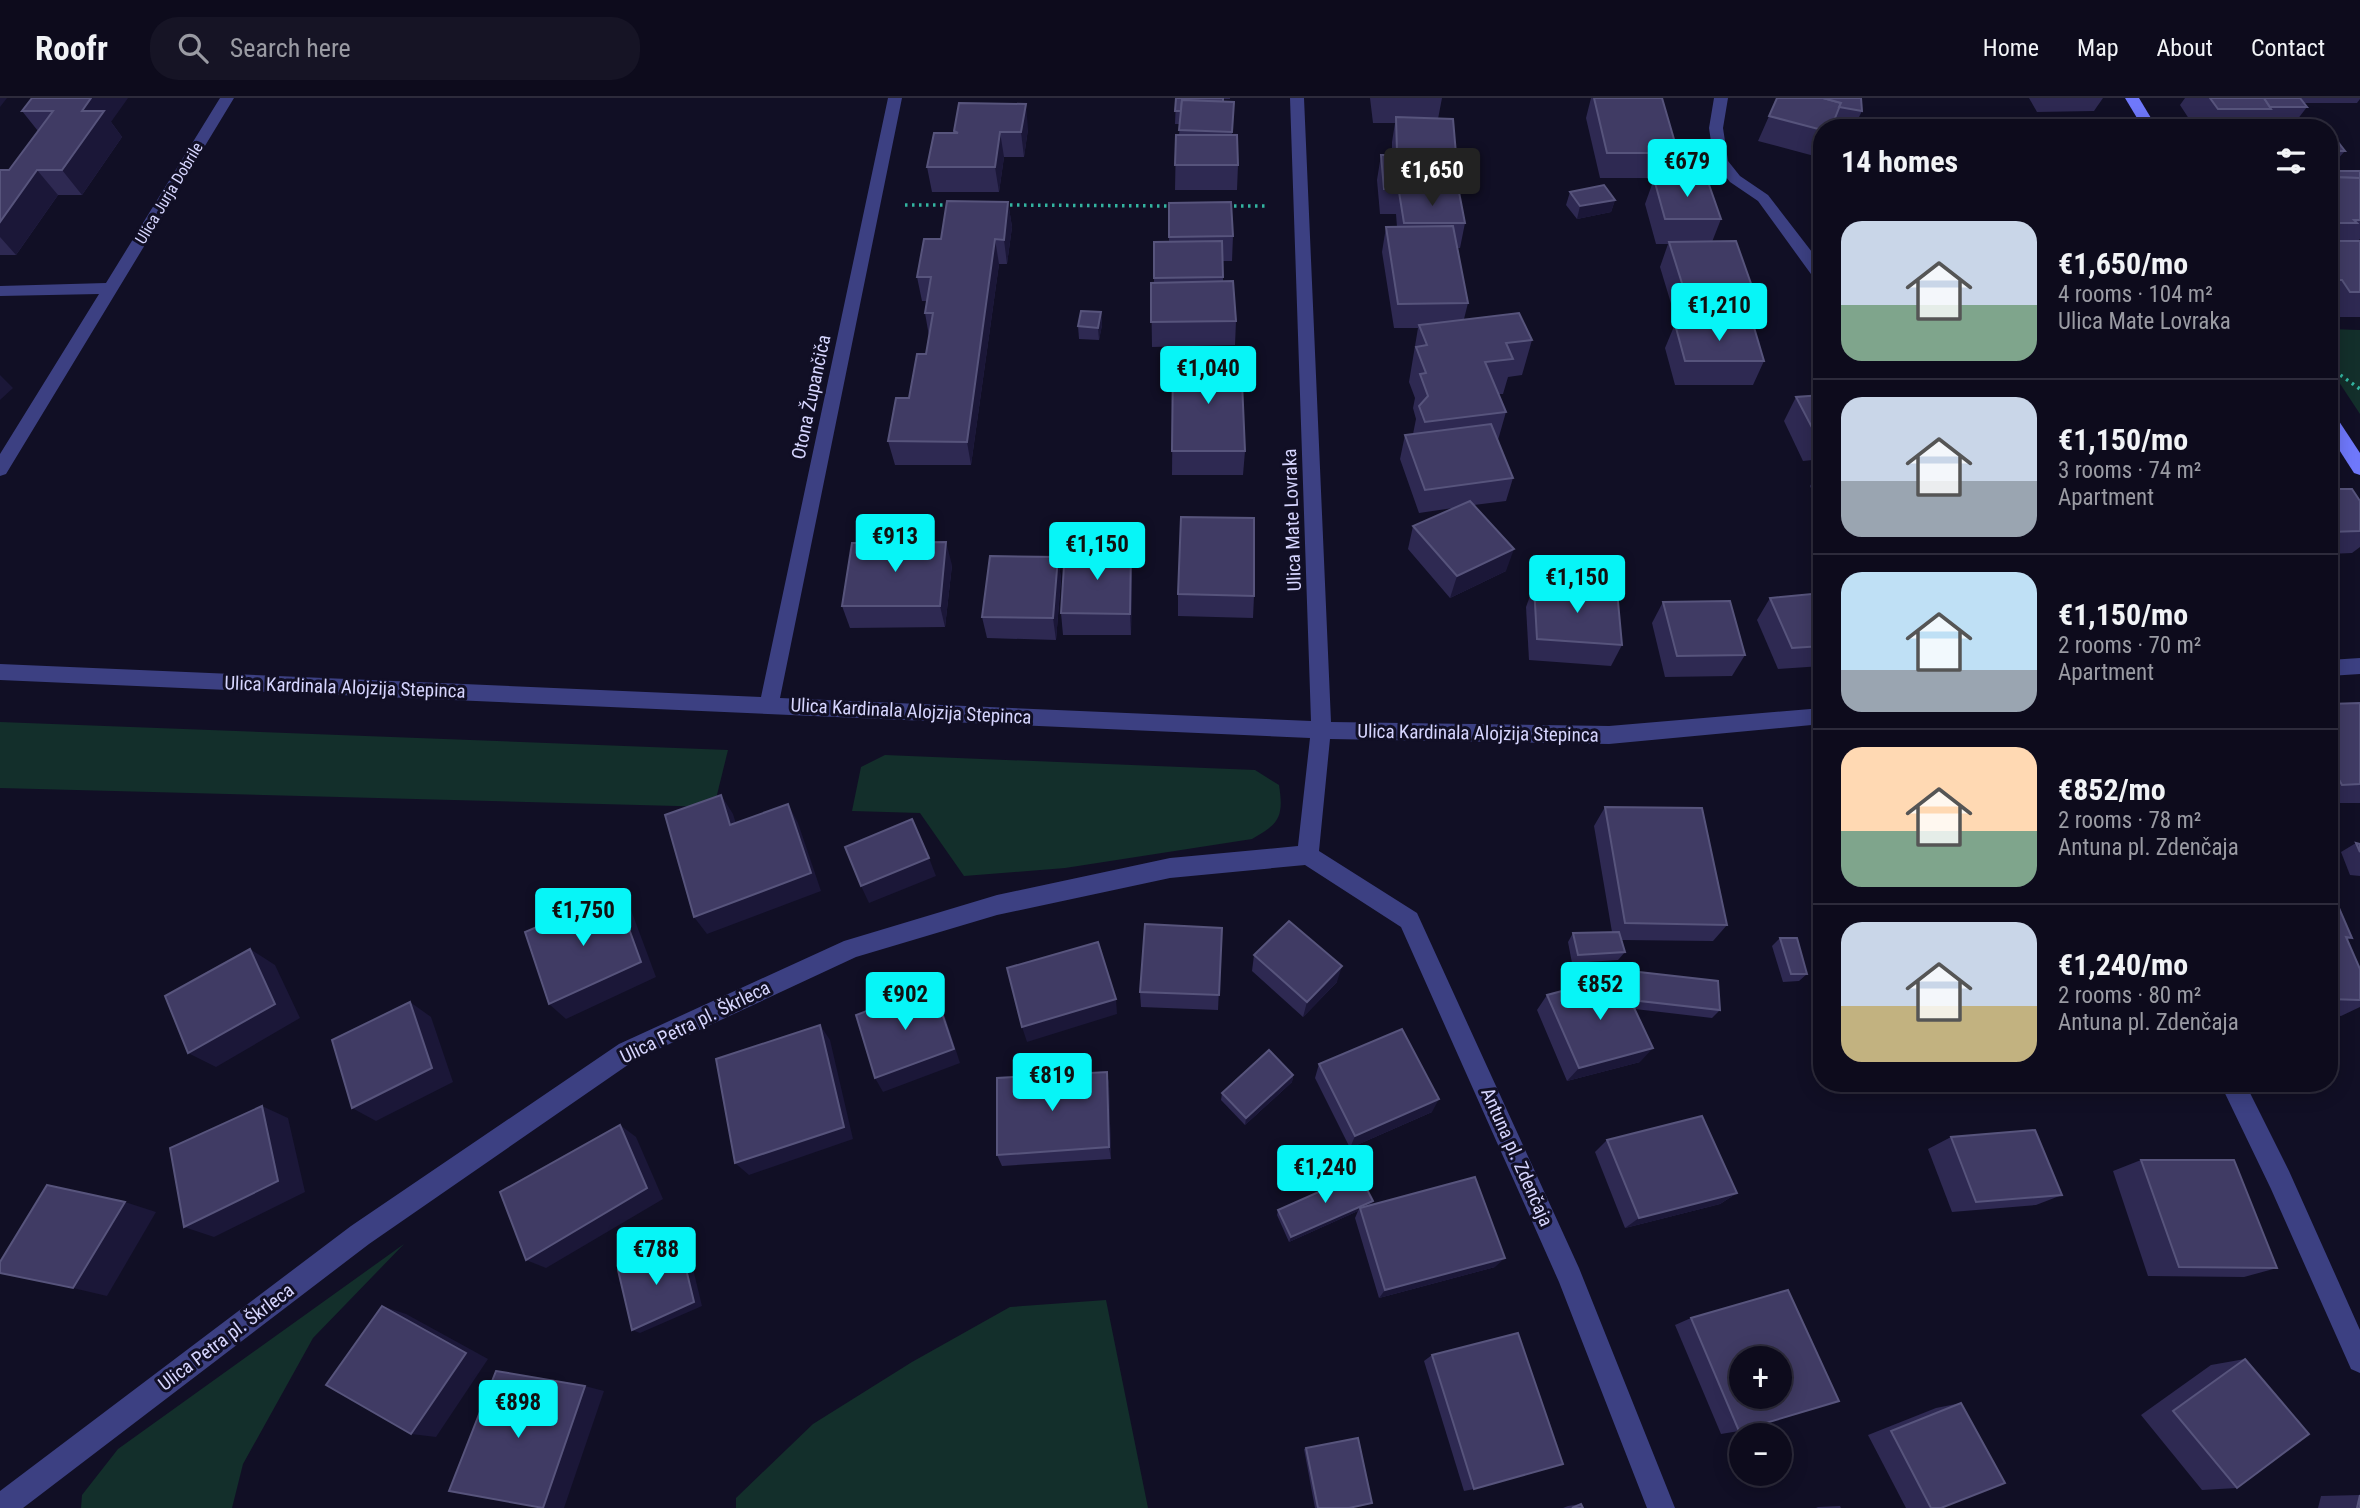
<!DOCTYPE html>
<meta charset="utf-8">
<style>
:root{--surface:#0d0b1c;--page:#161425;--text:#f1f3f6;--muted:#9a9ba3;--line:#2d2b3b;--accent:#07f5f7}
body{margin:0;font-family:"Roboto Condensed",sans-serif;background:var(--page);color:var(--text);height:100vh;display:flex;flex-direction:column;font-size:26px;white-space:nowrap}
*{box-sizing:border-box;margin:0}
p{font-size:23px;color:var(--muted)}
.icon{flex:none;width:38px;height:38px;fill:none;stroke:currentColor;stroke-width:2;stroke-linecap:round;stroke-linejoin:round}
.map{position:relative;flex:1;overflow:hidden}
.details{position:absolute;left:1813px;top:21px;width:525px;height:973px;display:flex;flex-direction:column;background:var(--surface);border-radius:28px;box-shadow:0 4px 18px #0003,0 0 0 2px var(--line)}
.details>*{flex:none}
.buttons{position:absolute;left:1729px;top:1248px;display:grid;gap:14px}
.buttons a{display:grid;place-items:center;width:63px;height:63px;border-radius:50%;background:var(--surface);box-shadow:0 4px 18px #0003,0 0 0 2px var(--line);font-size:35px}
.price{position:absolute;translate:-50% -60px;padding:0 16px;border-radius:7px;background:var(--accent);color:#111;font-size:23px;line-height:46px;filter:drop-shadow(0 2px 4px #0008)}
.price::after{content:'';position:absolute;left:50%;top:42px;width:21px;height:16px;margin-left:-10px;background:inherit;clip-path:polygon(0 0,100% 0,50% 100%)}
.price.on{background:#222;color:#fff}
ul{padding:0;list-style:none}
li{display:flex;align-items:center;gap:21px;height:175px;padding:0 28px}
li+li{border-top:2px solid var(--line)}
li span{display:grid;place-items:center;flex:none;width:196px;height:140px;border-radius:21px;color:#555}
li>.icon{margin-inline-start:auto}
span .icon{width:84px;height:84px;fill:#fffc;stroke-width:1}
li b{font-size:30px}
h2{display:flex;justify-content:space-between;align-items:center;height:84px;padding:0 28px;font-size:30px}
header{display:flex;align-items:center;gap:42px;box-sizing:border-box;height:98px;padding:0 35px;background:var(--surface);border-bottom:2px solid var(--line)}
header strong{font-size:33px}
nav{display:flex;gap:38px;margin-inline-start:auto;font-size:24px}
.search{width:490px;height:63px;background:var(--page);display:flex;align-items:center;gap:18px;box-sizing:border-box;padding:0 24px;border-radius:28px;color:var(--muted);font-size:26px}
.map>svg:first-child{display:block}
</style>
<header>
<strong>Roofr</strong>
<div class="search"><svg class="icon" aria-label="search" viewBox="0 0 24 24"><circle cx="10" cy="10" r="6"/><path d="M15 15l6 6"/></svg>Search here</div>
<nav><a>Home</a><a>Map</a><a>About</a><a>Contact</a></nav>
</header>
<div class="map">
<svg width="2360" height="1410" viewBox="0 0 2360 1410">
<rect width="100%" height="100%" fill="#110f25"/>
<!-- green -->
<g fill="#132f2b">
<path d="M2329 231 2360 232V316L2329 269Z"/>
<path d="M0 624 728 652 714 709 0 690Z"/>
<path d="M885 657 1255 672 1279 687C1284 719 1279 726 1252 741L1065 770 964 778 920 715 852 713 861 669Z"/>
<path d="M404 1146 313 1240 243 1366 232 1410H81L82 1397 118 1351Z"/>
<path d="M1106 1202 1148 1410H736V1400L813 1326 912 1264 1010 1209Z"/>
</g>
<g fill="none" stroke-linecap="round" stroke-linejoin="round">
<!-- path -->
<g stroke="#33b4a0" stroke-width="3.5" stroke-dasharray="2.5 4.5" stroke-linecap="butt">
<path d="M905 107H952"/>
<path d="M1003 107 1173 108"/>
<path d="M1227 108H1267"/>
<path d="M2329 269 2360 291"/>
<path d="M2329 282 2335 290"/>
</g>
<!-- street -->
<g fill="#3c4082" fill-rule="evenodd">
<path d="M220 0H234L6 376 0 378V356L99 196 0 198V188L106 185Z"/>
<path d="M888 0H902L780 600 1311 623 1290 0H1304L1331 624 1609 628 1822 610V626L1609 646 1330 641 1319 753 1417 815 1579 1170 1675 1410H1647L1559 1184 1401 829 1305 767 1170 780 997 817 856 859 635 962 369 1146 23 1410H0V1393L351 1128 619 946 844 843 997 797 1170 760 1298 748 1310 640 0 582V566L761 599Z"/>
<path d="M1714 0H1728L1723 30 1728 63 1740 78 1768 97 1822 167V184L1816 183 1758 103 1730 84 1714 64 1709 30Z"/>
<path d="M2360 560V576L2329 578V562Z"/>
<path d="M2220 985H2245L2289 1073 2360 1232V1275L2351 1271 2271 1091Z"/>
</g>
<!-- secondary -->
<g fill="#6f78fb" fill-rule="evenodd">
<path d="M2125 0H2139L2157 30H2143Z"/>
<path d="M2329 315 2335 317 2360 355V377L2354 375 2329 336Z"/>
</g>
</g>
<!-- wall -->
<g fill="#2e2952">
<path d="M32 0 111 24 122 39 82 97H58L16 157H0V72H9L38 33 22 13Z"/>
<path d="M1176 0H1230V1H1223V4H1234L1232 37 1238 67 1237 92H1175L1176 37H1179L1180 26H1175Z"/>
<path d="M1370 0H1442L1438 21 1456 56 1451 82 1447 81 1448 94 1465 125 1460 150H1457L1468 205 1464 221 1532 242 1522 277 1508 279 1503 296H1499L1506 314 1498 342 1513 380 1506 403 1474 407 1506 473 1450 500 1408 451 1413 428 1453 410 1419 415 1400 361 1405 337 1413 336 1416 321 1413 310 1415 300 1409 284 1418 230H1394L1382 154 1386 129H1397L1396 116H1380L1377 82 1381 57H1392V44L1395 25H1373Z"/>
<path d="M1591 0H1662L1678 55 1669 80H1600L1586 20Z"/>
<path d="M1777 0 1862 13 1856 25 1834 22 1822 30V51L1818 59 1758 43Z"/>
<path d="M2029 0H2103L2094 13 2037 14Z"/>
<path d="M2185 0H2360V1L2357 5H2304L2307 9 2297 22H2263L2257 30H2195L2180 7Z"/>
<path d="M2075 21 2133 30H2070Z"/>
<path d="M2274 23 2303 30H2269Z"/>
<path d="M1028 31 1024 59H1004L999 94H932L927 69 954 35V33Z"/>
<path d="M2329 35 2345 53 2334 65H2329Z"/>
<path d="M2329 73H2360V141L2358 143H2360V219H2329Z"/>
<path d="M1654 81 1721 121 1712 144 1755 197 1743 222H1676L1660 169 1668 146H1656L1645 106Z"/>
<path d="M1570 94 1615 102 1611 114 1577 121 1566 107Z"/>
<path d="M1008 104 1012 129 1007 166H999L971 367H895L888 343 909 300 926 256 929 238 925 215 927 203H922L917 179 941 141Z"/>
<path d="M1169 105 1233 138 1232 163H1223V184L1236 223 1235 247 1152 249 1151 185H1154V144L1169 143Z"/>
<path d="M1101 214 1102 227 1099 242 1079 241 1078 228Z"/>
<path d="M1675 226 1764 263 1753 287H1675L1665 250Z"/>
<path d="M1173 262 1245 353 1243 377H1172Z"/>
<path d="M1822 297V361L1803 363 1784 323 1796 299Z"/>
<path d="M1822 369V414L1810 388Z"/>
<path d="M2329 391 2360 403V449L2352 455 2329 456Z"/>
<path d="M1131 452 1132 475 1131 537H1063L1061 515Z"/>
<path d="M1058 459 1061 481 1056 542 987 540 982 519Z"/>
<path d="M952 467 945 529 850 530 842 508Z"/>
<path d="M1534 487 1622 547 1611 568 1529 562 1526 509Z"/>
<path d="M1822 495V568L1778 571 1757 522 1770 500Z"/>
<path d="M1178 496 1254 498 1253 520 1178 518Z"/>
<path d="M1663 504 1745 557 1732 578 1665 579 1652 525Z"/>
<path d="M2360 605V705H2329V606Z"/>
<path d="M1605 709 1727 827 1713 843 1622 842 1625 854 1618 862 1572 865 1568 844 1573 835 1612 834 1594 728Z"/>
<path d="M2356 745 2360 746V778L2350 777 2341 754Z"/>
<path d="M2329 787 2352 840 2347 842 2360 871V909L2341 918 2329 917Z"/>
<path d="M1222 830 1218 912 1141 909 1140 894Z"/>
<path d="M1780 840 1807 876 1799 883 1783 884 1772 848Z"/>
<path d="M1254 857 1337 884 1303 919 1252 873Z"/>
<path d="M1639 874 1720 912 1712 920 1635 911 1640 964 1567 983 1537 912 1547 897 1634 910 1632 882Z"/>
<path d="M1319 966 1432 1014 1350 1050 1315 980Z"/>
<path d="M1107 974 1109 987 1111 1061 1002 1068 997 1057Z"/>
<path d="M1293 977 1292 984 1245 1027 1221 1002 1222 995Z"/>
<path d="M1951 1039 2062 1097 2036 1107 1952 1114 1928 1051Z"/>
<path d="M1607 1042 1737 1095 1720 1106 1625 1130 1595 1054Z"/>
<path d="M2141 1062 2277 1170 2244 1179 2148 1178 2113 1073Z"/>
<path d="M1373 1103 1370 1107 1495 1169 1379 1200 1355 1120 1358 1113 1289 1144 1277 1117 1278 1112Z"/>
<path d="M1691 1220 1739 1333 1721 1336 1675 1227Z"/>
<path d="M1432 1257 1474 1391 1464 1393 1424 1263Z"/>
<path d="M2245 1261 2237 1390 2202 1392 2141 1317 2211 1267Z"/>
<path d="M1961 1305 1941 1410H1906L1868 1337 1936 1310Z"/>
<path d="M1306 1350 1349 1410H1315L1304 1351Z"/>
<path d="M2360 1397V1410H2318L2321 1398Z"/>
<path d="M1581 1406 1583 1410H1563L1568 1408Z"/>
<path d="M1840 1408 1841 1410H1816L1818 1409Z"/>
</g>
<!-- shaded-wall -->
<g fill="#1b1738">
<path d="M0 0H7L0 9Z"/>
<path d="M91 0H128L111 24 122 39 82 97 62 72 82 13Z"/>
<path d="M1026 6 1028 31 1024 59 1021 34Z"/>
<path d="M1000 34 1004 59 999 94 995 69Z"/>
<path d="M37 72 58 97 16 157 0 139V124Z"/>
<path d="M1615 102 1611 114 1577 121 1580 108Z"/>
<path d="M1008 104 1012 129 1007 166 1004 142Z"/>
<path d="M995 141 999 166 971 367 967 344Z"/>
<path d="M1101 214 1102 227 1099 242 1098 230Z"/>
<path d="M0 277 13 290 0 302Z"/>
<path d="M946 444 952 467 945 529 940 508Z"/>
<path d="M1514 451 1506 473 1450 500 1457 478Z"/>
<path d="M1131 452 1132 475 1131 537 1130 516Z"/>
<path d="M1058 459 1061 481 1056 542 1053 520Z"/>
<path d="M721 697 733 716 742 745 730 727Z"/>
<path d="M788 706 798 725 821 793 707 836 694 819Z"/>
<path d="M929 760 936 778 869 805 861 788Z"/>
<path d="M616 795 631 812 656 879 566 921 549 906Z"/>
<path d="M250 851 275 867 300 920 216 969 188 955Z"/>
<path d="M1342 868 1337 884 1303 919 1307 904Z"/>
<path d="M933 888 940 903 960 965 883 994 875 980Z"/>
<path d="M1116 901 1117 916 1027 944 1022 929Z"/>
<path d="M410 904 431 919 453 984 376 1023 352 1010Z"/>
<path d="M820 927 830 942 853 1041 749 1077 735 1065Z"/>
<path d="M1653 950 1640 964 1567 983 1579 970Z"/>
<path d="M1107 974 1109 987 1111 1061 1109 1049Z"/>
<path d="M1293 977 1292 984 1245 1027 1246 1020Z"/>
<path d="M1439 1001 1432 1014 1350 1050 1355 1038Z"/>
<path d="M262 1008 288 1020 305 1094 214 1139 184 1129Z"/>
<path d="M620 1027 636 1039 663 1101 546 1170 526 1162Z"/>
<path d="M1737 1095 1720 1106 1625 1130 1639 1120Z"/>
<path d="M1373 1103 1370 1108 1360 1110 1358 1113 1289 1144 1291 1139Z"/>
<path d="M125 1104 156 1114 107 1198 73 1190Z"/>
<path d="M680 1146 688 1150 702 1208 640 1235 632 1232Z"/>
<path d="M1505 1160 1495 1169 1379 1200 1385 1192Z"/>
<path d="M382 1208 406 1216 488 1261 436 1339 411 1336Z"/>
<path d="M585 1288 604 1293 564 1410H543Z"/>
</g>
<!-- building -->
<g fill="#403b64" stroke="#57547c" stroke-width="2" fill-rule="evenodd">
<path d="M32 0H91L82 13H104L62 72H37L0 124V72H9L53 13H22Z"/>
<path d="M1176 0H1223V4L1182 2 1181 13H1175Z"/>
<path d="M1594 0H1662L1678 55H1607Z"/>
<path d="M1777 0H1823L1841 5 1831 30H1822V32L1769 18Z"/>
<path d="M1823 0H1861L1862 13 1839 9 1841 5Z"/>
<path d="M2210 0H2264L2271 11H2218Z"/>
<path d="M2264 0H2300L2307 9H2270Z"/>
<path d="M1182 2 1234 4 1232 34 1179 32Z"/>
<path d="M959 5 1026 6 1021 34H1000L995 69H927L934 35H958L954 33Z"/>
<path d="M1396 19 1453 21 1456 56 1397 54Z"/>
<path d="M2075 21 2128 22 2133 30H2080Z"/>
<path d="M2274 23H2298L2303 30H2278Z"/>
<path d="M2329 35H2331L2345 53H2329Z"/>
<path d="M1176 37H1237L1238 67H1175Z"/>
<path d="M1381 57H1444L1449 92 1384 91Z"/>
<path d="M2329 73H2360V80L2329 79Z"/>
<path d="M2329 79 2360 80V122H2354L2357 125H2329Z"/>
<path d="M1654 81H1707L1721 121H1665Z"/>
<path d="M1604 87 1615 102 1580 108 1570 94Z"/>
<path d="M1399 94H1459L1465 125H1404Z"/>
<path d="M947 103 1008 104 1004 142 995 141 967 344 888 343 896 300H909L917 256H926L933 215H925L931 179H917L924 141H941Z"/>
<path d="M1231 104 1233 138 1169 139V105Z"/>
<path d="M1453 128 1468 205 1398 206 1386 129Z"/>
<path d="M1222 143 1223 179 1154 180V144Z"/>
<path d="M1736 143 1755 197 1686 198 1669 144Z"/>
<path d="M2329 143H2360V194H2350L2342 182H2329V166H2331L2329 163Z"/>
<path d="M1233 183 1236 223 1151 224V185Z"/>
<path d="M1081 213 1101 214 1098 230 1078 228Z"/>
<path d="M1519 215 1532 242 1506 245 1513 261 1485 264 1506 314 1425 324 1419 308 1428 298 1420 276 1426 275 1416 249 1427 247 1419 227Z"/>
<path d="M1675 226H1753L1764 263H1685Z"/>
<path d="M1241 261 1245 353H1172L1173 262Z"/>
<path d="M1822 297V339H1817L1796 299Z"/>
<path d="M1491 326 1513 380 1425 392 1405 337Z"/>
<path d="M2329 391H2352L2360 403V433L2329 434Z"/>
<path d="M1470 403 1514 451 1457 478 1413 428Z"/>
<path d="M1181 419 1254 420V498L1178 496Z"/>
<path d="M946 444 940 508H842L852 445Z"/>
<path d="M1065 452H1131L1130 516 1061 515Z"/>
<path d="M990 458 1058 459 1053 520 982 519Z"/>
<path d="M1534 487 1617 493 1622 547 1537 541Z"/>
<path d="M1822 495V548L1792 550 1770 500Z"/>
<path d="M1730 503 1745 557 1677 558 1663 504Z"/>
<path d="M2360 605V686L2342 687 2329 664V606Z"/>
<path d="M721 697 730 727 788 706 811 775 694 819 665 717Z"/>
<path d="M1605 709 1702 710 1727 827 1625 825Z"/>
<path d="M912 721 929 760 861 788 845 749Z"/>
<path d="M2356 745 2360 746V754Z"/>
<path d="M2329 787 2352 840 2346 839 2360 871V902L2329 901Z"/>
<path d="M616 795 641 864 549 906 525 834Z"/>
<path d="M1289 823 1342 868 1307 904 1254 857Z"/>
<path d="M1145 826 1222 830 1219 897 1140 894Z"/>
<path d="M1619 834 1625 854 1578 857 1573 835Z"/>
<path d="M1780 840H1797L1807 876H1791Z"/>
<path d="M1098 844 1116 901 1022 929 1007 870Z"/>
<path d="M250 851 275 906 188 955 165 898Z"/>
<path d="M1639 874 1718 883 1720 912 1640 903Z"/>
<path d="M1619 878 1653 950 1579 970 1547 897Z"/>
<path d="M933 888 954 951 875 980 856 917Z"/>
<path d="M410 904 432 970 352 1010 332 942Z"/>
<path d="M820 927 844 1029 735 1065 716 961Z"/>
<path d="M1402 931 1439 1001 1355 1038 1319 966Z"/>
<path d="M1269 952 1293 977 1246 1020 1222 995Z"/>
<path d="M1107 974 1109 1049 997 1057V980Z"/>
<path d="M262 1008 278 1083 184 1129 170 1050Z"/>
<path d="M1702 1018 1737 1095 1639 1120 1607 1042Z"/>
<path d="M620 1027 647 1090 526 1162 500 1094Z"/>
<path d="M2035 1032 2062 1097 1976 1104 1951 1039Z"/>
<path d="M2141 1062H2234L2277 1170 2179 1169Z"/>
<path d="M1359 1076 1373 1103 1291 1139 1278 1112Z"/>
<path d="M1475 1079 1505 1160 1385 1192 1360 1110Z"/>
<path d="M47 1087 125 1104 73 1190 0 1175V1164Z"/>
<path d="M680 1146 694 1204 632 1232 618 1172Z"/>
<path d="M1788 1192 1839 1303 1739 1333 1691 1220ZM1741 1260H1780V1298H1741Z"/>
<path d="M382 1208 466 1255 411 1336 326 1287Z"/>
<path d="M1518 1235 1563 1366 1474 1391 1432 1257Z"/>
<path d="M2245 1261 2309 1336 2237 1390 2173 1313Z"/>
<path d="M496 1273 585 1288 543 1410 449 1393Z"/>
<path d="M1961 1305 2005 1385 1941 1410H1931L1891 1333Z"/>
<path d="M1358 1340 1372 1405 1349 1410H1318L1306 1350Z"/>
<path d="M2360 1397V1410H2357Z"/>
<path d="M1581 1406 1583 1410H1572Z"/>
</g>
<g text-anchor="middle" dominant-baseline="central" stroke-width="6" stroke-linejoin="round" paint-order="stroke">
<!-- far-street labels -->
<g font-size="16" fill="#d6d5fe" stroke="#110f25">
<text transform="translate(169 95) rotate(-59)">Ulica Jurja Dobrile</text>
</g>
<!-- street labels -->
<g font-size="19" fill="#d6d5fe" stroke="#110f25">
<text transform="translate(811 299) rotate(-78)">Otona Župančiča</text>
<text transform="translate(1292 422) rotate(-92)">Ulica Mate Lovraka</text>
<text transform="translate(345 589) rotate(2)">Ulica Kardinala Alojzija Stepinca</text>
<text transform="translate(911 613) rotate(3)">Ulica Kardinala Alojzija Stepinca</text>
<text transform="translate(1478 635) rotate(1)">Ulica Kardinala Alojzija Stepinca</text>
<text transform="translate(695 924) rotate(-26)">Ulica Petra pl. Škrleca</text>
<text transform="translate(1517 1059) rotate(66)">Antuna pl. Zdenčaja</text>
<text transform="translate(226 1239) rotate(-37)">Ulica Petra pl. Škrleca</text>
</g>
</g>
</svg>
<div class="buttons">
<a>+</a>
<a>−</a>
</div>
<b class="price" style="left:1687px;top:101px">€679</b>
<b class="price on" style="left:1432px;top:110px">€1,650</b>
<b class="price" style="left:1719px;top:245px">€1,210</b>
<b class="price" style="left:1208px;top:308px">€1,040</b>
<b class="price" style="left:895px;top:476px">€913</b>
<b class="price" style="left:1097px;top:484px">€1,150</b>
<b class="price" style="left:1577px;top:517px">€1,150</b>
<b class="price" style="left:583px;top:850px">€1,750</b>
<b class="price" style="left:1600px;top:924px">€852</b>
<b class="price" style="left:905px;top:934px">€902</b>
<b class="price" style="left:1052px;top:1015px">€819</b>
<b class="price" style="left:1325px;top:1107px">€1,240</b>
<b class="price" style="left:656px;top:1189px">€788</b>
<b class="price" style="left:518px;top:1342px">€898</b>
<section class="details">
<h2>14 homes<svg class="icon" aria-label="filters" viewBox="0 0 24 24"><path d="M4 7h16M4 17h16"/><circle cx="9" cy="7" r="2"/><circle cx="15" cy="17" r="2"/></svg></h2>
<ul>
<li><span style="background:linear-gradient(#c9d6e8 60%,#7fa58c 0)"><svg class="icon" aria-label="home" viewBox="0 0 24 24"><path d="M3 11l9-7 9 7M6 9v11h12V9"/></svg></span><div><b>€1,650/mo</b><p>4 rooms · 104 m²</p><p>Ulica Mate Lovraka</p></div></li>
<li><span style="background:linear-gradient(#c9d6e8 60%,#9aa5b1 0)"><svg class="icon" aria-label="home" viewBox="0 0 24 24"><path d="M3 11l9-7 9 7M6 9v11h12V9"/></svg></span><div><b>€1,150/mo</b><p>3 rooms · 74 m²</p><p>Apartment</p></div></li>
<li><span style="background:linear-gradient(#bfe0f5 70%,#9aa5b1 0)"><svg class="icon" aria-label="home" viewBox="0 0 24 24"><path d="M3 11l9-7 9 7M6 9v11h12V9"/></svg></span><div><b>€1,150/mo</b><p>2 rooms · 70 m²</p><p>Apartment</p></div></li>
<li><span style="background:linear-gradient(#ffd9b3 60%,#7fa58c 0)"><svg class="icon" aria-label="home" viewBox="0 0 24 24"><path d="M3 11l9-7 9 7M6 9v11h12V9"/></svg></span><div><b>€852/mo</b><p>2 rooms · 78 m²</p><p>Antuna pl. Zdenčaja</p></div></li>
<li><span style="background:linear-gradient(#c9d6e8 60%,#c2b280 0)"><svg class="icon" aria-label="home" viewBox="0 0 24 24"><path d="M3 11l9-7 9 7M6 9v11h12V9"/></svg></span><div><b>€1,240/mo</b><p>2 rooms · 80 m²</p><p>Antuna pl. Zdenčaja</p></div></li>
</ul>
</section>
</div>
